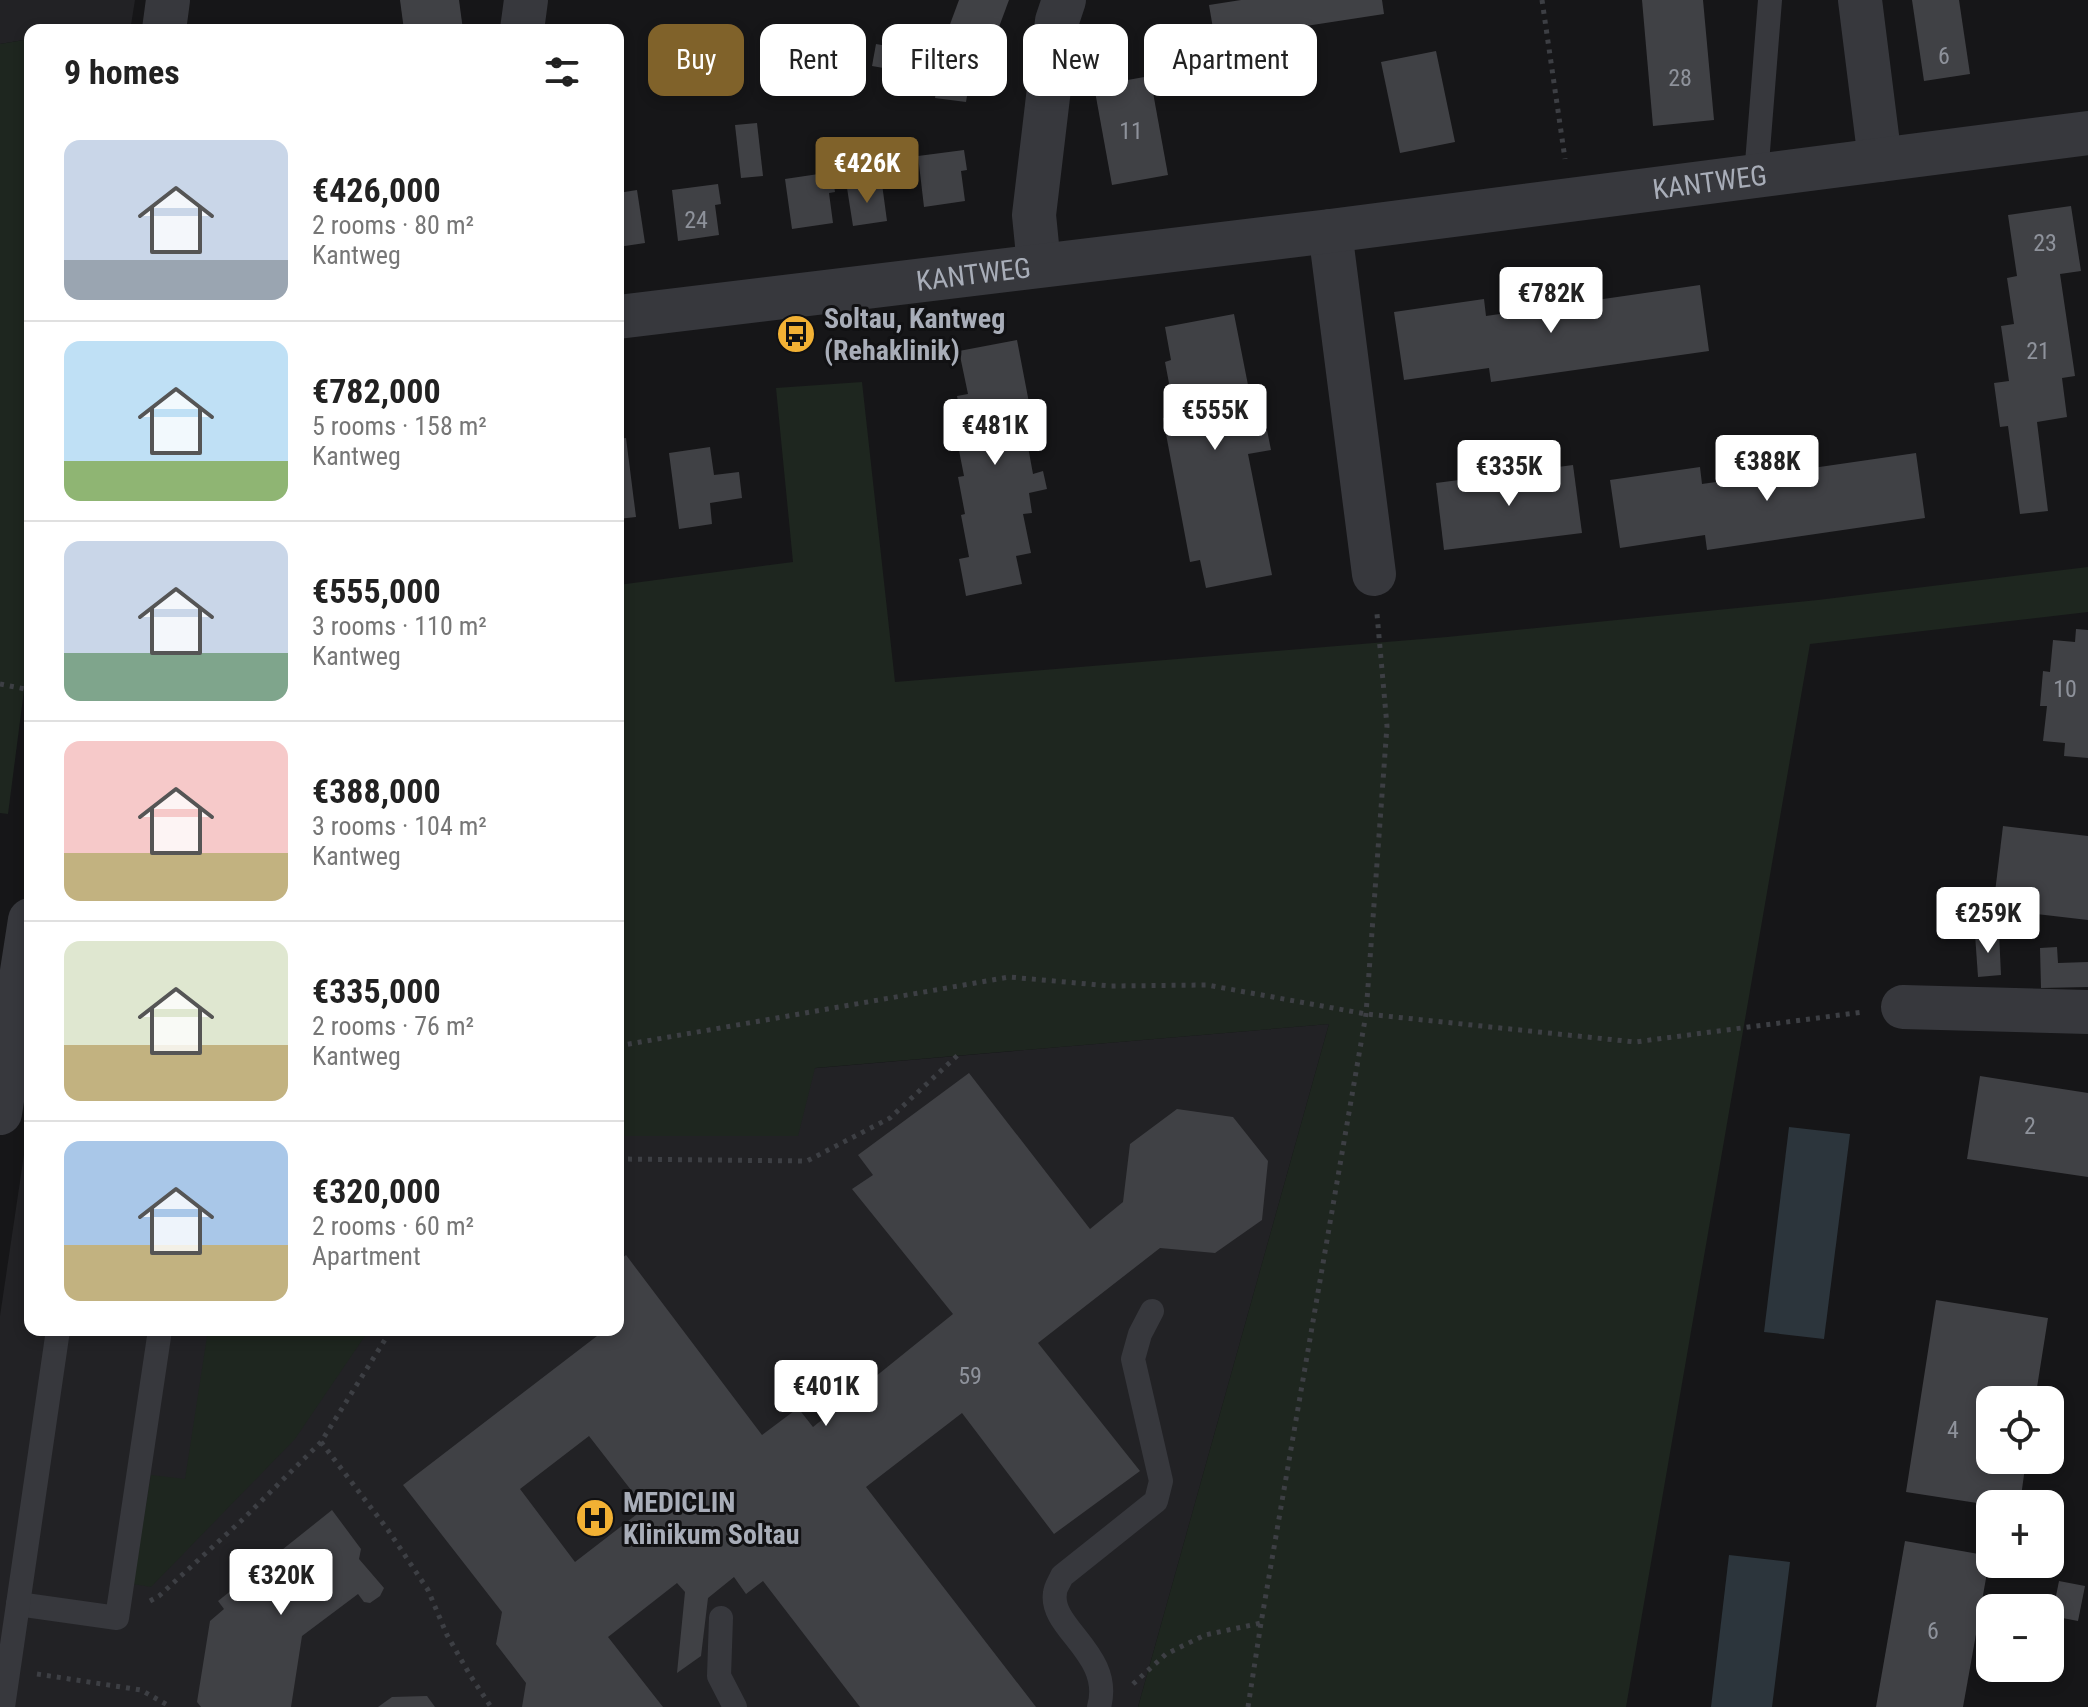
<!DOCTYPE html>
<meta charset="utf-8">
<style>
:root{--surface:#fff;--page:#f6f6f6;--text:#222;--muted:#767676;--line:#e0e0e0;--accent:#80622a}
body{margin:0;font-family:"Roboto Condensed",sans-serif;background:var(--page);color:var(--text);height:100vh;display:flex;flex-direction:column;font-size:30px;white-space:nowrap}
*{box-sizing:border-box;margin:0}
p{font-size:26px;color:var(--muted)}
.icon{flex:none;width:44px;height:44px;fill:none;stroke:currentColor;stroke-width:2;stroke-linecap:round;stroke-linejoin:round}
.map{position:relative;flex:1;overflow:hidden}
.details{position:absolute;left:24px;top:24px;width:600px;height:1312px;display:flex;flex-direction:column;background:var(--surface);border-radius:16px;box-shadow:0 4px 12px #0003}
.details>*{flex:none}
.top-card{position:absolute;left:648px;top:24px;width:760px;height:72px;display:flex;gap:16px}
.buttons{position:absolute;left:1976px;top:1386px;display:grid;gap:16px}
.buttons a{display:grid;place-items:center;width:88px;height:88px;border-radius:16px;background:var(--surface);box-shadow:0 4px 12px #0003;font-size:40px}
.price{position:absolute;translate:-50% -68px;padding:0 18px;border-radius:8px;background:#fff;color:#222;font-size:26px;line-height:52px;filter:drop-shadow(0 2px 4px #0008)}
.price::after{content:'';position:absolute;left:50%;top:48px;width:24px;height:18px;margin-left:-12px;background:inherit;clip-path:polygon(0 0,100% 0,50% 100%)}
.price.current{background:var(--accent);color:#fff}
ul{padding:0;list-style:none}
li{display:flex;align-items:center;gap:24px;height:200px;padding:0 40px}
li+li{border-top:2px solid var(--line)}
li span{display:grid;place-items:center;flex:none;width:224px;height:160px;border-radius:16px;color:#555}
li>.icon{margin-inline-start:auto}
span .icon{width:96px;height:96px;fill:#fffc;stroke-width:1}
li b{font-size:34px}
h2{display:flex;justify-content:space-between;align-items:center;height:96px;padding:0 40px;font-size:34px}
.pill{padding:0 28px;border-radius:16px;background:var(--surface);box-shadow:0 4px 12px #0003;font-size:28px;line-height:72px}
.pill.current{background:var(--accent);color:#fff}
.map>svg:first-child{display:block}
</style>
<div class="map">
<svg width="2088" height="1707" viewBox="0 0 2088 1707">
<rect width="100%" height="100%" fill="#161618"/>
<!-- built -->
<g fill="#222225">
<path d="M0 0H135L131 25 94 30H30V39L0 44Z"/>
<path d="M1329 1024 1138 1707H0V1316L30 1114V1330H618V1085Z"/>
</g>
<!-- green -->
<g fill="#1e261f">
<path d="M30 39V644L8 814 0 813V44Z"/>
<path d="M862 382 895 682 1447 637 1818 600 2088 567V612L1810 644 1626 1707H1138L1329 1024 815 1068 798 1136H618V585L793 562 776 388Z"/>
<path d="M208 1330H369L295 1439 151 1587 133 1584 151 1475 185 1479Z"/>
</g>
<!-- water -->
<g fill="#2c353c">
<path d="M1789 1127 1850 1134 1824 1339 1764 1332Z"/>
<path d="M1729 1555 1790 1562 1772 1707H1711Z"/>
</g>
<!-- building -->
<g fill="#404145" fill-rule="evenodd">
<path d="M400 0H459L463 30H404Z"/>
<path d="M959 0H1009L983 70 939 54Z"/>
<path d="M1241 0H1382L1384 14 1215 40 1209 5Z"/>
<path d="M1642 0H1703L1714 120 1653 126Z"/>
<path d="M1912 0H1959L1970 74 1924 81Z"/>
<path d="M876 44 916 51 912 73 872 66Z"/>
<path d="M1436 51 1455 142 1400 153 1381 62Z"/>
<path d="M1150 76 1168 175 1112 185 1094 86Z"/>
<path d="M938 79 969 83 966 102 935 98Z"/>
<path d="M757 123 763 176 741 178 735 125Z"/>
<path d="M964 150 967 170 961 171 965 201 924 207 918 156Z"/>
<path d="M832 172 835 192 829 193 833 223 792 229 785 179Z"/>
<path d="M718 184 721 204 715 205 719 235 678 241 672 190Z"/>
<path d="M882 184 887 221 853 226 847 188Z"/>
<path d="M637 190 645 243 618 247V193Z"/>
<path d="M2071 206 2081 271 2060 274 2075 376 2062 378 2067 417 2037 422 2048 511 2020 514 2008 426 2000 427 1994 383 2009 381 2001 326 2014 324 2007 278 2017 276 2008 215Z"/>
<path d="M1700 285 1709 351 1491 382 1489 368 1404 380 1394 312 1484 299 1486 316Z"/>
<path d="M1234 314 1248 385 1240 387 1249 433 1267 430 1271 450 1248 454 1272 575 1206 588 1200 560 1190 562 1163 418 1175 415 1165 362 1171 360 1165 327Z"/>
<path d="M1017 340 1035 434 1026 436 1033 474 1043 471 1047 489 1029 493 1032 513 1023 514 1031 553 1016 556 1022 584 966 596 959 559 969 557 961 515 965 514 958 477 964 476 956 435 964 433 957 396 968 394 959 351Z"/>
<path d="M626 438 636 517 618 519V439Z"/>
<path d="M710 447 714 475 739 472 742 498 710 503 712 524 679 529 669 453Z"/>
<path d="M1916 453 1925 518 1707 550 1705 535 1620 548 1610 480 1700 467 1702 484Z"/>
<path d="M1573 465 1582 533 1444 550 1436 483Z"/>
<path d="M2076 629 2088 630V758L2064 756 2065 743 2043 741 2047 706H2040L2043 671 2050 672 2053 640 2075 642Z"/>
<path d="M2003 826 2088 836V920L1993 909Z"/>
<path d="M1999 933 2001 975 1978 977 1975 934Z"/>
<path d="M2057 947 2058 963 2088 962V987L2041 988 2040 948Z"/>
<path d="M969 1073 1090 1229 1123 1202 1130 1144 1177 1109 1233 1117 1268 1161 1262 1220 1215 1253 1160 1248 1038 1343 1140 1471 1054 1534 962 1413 866 1487 1036 1707H860L763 1581 746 1594 734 1577 708 1598 701 1656 677 1673 685 1592 677 1583 608 1637 663 1707H522L526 1683 496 1644 502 1612 403 1485 597 1336 593 1330H618V1261L626 1255 762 1435 798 1408 813 1427 953 1314 852 1189 873 1175 858 1155ZM589 1436 645 1508 575 1562 520 1489Z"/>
<path d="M1980 1076 2088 1093V1177L1967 1159Z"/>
<path d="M1936 1300 2048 1318 2035 1400H1990V1460H2026L2020 1504 1990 1505 1906 1492Z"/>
<path d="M332 1510 361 1549 359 1559 384 1588 380 1596 370 1603 364 1602 358 1594 302 1636 291 1707H201L197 1702 210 1621 224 1609 218 1601Z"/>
<path d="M1905 1541 1990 1556 1963 1707H1876Z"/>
<path d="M2059 1581 2085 1586 2078 1621 2052 1616Z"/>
<path d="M427 1696 435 1707H378L392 1697Z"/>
</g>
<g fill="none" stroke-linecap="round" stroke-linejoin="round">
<!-- path -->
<g stroke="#3d3f44" stroke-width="5" stroke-dasharray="4 6" stroke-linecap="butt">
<path d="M1542 0 1565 159"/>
<path d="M0 684 30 690"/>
<path d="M618 1046 1009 977 1111 986 1207 985 1366 1014 1635 1042 1863 1012"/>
<path d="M618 1159 807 1161 890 1118 959 1054"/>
<path d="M321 1442 388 1530 428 1590 447 1635 470 1675 491 1707"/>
<path d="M150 1601 159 1596 241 1521 321 1442 391 1330"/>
<path d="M37 1674 141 1690 171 1707"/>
<path d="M1133 1684 1166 1654 1205 1635 1261 1623"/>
<path d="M1248 1707 1261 1623 1366 1014 1387 726 1377 614"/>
</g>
<!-- lane -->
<g stroke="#37383d" stroke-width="24">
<path d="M1756 176 1770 0"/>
<path d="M18 1604 117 1618 160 1330"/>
<path d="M721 1618 719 1676 735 1707"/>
<path d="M3 1707 58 1330"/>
<path d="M1099 1707C1114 1654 1049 1628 1055 1593 1055 1588 1060 1581 1062 1576L1156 1501 1161 1481 1133 1359 1140 1334 1152 1311"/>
</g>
<!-- street -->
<g stroke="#37383d" stroke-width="44">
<path d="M1860 0 1880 160"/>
<path d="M164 30 168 0"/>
<path d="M522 30 526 0"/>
<path d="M1330 231 1374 574"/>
<path d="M1039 265 1034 215 1057 21 1064 0"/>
<path id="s1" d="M618 317 1330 231 2088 133"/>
<path d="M1903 1007 2088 1012"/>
<path d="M0 1113 30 920"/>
</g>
</g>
<!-- icons -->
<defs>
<symbol id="bus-disc" viewBox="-11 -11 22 22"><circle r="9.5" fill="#f2b134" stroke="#111113"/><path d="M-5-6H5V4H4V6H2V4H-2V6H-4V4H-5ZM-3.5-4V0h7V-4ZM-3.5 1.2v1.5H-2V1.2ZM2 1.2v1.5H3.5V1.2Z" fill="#111"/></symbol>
<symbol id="hospital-disc" viewBox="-11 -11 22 22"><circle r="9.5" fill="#f2b134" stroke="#111113"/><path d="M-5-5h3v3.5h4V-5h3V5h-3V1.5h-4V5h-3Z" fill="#111"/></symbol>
</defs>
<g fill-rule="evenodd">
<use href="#bus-disc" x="774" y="312" width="44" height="44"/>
<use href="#hospital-disc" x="573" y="1496" width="44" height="44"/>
</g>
<g text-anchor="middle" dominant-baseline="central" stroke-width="6" stroke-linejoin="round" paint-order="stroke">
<!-- number labels -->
<g font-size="24" fill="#8e929b">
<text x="1944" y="56">6</text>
<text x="1680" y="78">28</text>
<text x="1131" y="131">11</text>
<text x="696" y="220">24</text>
<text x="2045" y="243">23</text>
<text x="2038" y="351">21</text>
<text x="2065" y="689">10</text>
<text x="2030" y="1126">2</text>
<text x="970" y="1376">59</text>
<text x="1953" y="1430">4</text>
<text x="1933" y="1631">6</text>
</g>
<!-- street labels -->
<g font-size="28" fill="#a8adb8" stroke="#111113">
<text stroke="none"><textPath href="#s1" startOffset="1100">KANTWEG</textPath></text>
<text stroke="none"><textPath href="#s1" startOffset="358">KANTWEG</textPath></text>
</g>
<!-- poi labels -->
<g font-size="28" font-weight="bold" fill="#a8adb8" stroke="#111113" text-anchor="start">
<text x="824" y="318">Soltau, Kantweg<tspan x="824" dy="32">(Rehaklinik)</tspan></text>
<text x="623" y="1502">MEDICLIN<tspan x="623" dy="32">Klinikum Soltau</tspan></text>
</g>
</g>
</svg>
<div class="buttons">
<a><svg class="icon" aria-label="locate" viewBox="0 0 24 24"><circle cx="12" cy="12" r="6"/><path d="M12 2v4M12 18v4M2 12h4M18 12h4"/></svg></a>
<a>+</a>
<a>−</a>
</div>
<b class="price current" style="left:867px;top:205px">€426K</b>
<b class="price" style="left:1551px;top:335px">€782K</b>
<b class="price" style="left:1215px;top:452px">€555K</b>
<b class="price" style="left:995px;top:467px">€481K</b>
<b class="price" style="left:1767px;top:503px">€388K</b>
<b class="price" style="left:1509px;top:508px">€335K</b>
<b class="price" style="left:1988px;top:955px">€259K</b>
<b class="price" style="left:826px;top:1428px">€401K</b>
<b class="price" style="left:281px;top:1617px">€320K</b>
<div class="top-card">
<a class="pill current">Buy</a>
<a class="pill">Rent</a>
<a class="pill">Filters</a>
<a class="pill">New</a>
<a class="pill">Apartment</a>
</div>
<section class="details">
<h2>9 homes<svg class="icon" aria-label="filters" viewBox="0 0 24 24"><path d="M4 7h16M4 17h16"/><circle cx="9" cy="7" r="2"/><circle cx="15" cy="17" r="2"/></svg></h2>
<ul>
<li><span style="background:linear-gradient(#c9d6e8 75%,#9aa5b1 0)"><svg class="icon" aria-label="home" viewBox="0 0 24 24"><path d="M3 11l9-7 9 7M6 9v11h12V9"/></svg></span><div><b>€426,000</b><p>2 rooms · 80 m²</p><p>Kantweg</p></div></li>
<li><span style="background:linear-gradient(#bfe0f5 75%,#8fb573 0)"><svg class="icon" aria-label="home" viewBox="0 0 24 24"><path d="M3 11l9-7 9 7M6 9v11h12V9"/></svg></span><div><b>€782,000</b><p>5 rooms · 158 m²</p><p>Kantweg</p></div></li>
<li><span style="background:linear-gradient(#c9d6e8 70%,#7fa58c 0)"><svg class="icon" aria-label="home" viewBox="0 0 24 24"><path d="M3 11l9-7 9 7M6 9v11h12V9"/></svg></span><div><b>€555,000</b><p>3 rooms · 110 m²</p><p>Kantweg</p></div></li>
<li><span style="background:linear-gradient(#f6c9c9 70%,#c2b280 0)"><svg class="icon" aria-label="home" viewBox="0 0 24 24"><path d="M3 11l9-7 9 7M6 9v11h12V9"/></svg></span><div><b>€388,000</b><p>3 rooms · 104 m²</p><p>Kantweg</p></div></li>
<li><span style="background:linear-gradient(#dfe7d0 65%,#c2b280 0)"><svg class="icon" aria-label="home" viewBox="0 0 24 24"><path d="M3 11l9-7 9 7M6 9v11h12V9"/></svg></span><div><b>€335,000</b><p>2 rooms · 76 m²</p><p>Kantweg</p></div></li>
<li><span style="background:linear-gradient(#a9c7e8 65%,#c2b280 0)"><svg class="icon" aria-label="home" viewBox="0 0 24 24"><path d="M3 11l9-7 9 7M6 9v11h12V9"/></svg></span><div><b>€320,000</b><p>2 rooms · 60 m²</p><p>Apartment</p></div></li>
</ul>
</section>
</div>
